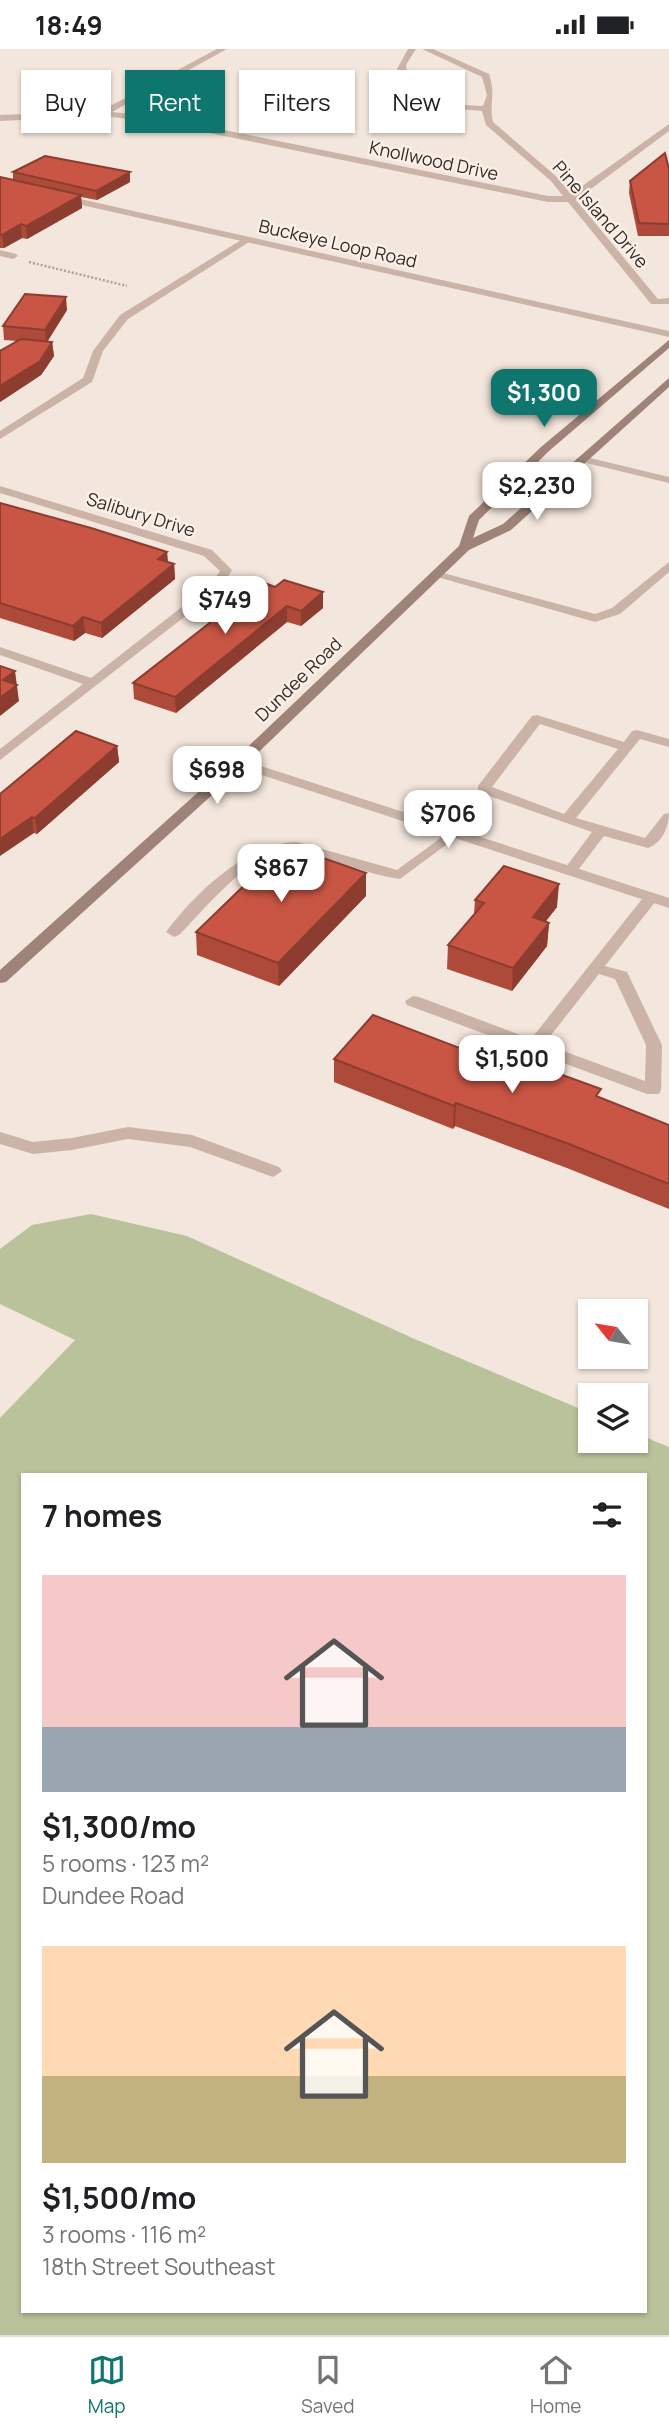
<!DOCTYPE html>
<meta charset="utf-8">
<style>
:root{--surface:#fff;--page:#f2f2f2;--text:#202124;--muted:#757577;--line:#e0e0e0;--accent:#0f766e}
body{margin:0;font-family:Manrope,sans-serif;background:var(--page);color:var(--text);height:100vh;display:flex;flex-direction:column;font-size:26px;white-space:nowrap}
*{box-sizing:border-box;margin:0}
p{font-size:23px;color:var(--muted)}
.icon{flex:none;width:38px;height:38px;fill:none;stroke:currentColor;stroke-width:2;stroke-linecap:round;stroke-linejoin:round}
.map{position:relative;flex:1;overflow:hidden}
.panel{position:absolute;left:21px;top:1424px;width:626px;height:840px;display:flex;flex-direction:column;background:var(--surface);border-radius:0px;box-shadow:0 2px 5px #0004}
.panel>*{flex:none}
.banner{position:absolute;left:21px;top:21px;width:628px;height:63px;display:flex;gap:14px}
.needle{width:46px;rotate:300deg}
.fabs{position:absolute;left:578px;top:1250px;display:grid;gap:14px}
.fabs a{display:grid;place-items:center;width:70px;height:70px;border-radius:0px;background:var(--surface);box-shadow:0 2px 5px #0004;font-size:35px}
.price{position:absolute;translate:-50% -60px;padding:0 16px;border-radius:14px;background:#fff;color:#222;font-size:23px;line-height:46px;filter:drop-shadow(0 2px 4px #0008)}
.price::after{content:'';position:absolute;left:50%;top:42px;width:21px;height:16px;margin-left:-10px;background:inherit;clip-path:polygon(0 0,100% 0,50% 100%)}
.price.active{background:var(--accent);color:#fff}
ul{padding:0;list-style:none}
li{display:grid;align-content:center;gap:14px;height:371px;padding:0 21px}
li span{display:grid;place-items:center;height:217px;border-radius:0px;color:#555}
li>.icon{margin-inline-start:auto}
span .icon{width:126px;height:126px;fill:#fffc;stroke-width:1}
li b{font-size:30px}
h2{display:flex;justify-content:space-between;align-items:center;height:84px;padding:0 21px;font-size:30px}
.chip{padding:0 24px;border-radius:0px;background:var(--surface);box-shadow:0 2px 5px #0004;font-size:24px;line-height:63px}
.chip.active{background:var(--accent);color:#fff}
.status{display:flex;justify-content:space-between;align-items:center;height:49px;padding:0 35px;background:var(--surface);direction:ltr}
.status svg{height:19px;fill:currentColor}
.dock{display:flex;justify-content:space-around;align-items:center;height:98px;border-top:2px solid var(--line);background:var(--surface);font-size:19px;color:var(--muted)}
.dock a{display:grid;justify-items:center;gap:4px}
.dock .active{color:var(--accent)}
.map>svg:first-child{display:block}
</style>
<div class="status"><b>18:49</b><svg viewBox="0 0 49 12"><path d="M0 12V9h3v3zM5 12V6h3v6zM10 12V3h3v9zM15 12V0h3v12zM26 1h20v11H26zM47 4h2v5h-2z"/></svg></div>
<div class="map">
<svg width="669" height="2286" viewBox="0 0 669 2286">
<rect width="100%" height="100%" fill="#f3e6dc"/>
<!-- green -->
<path fill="#b9c29b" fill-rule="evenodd" d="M91 1165 187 1187 417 1291 590 1364V1391H635V1384L669 1398V2286H0V1369L75 1291 0 1255V1200L32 1176ZM23 1426H646V2263H23Z"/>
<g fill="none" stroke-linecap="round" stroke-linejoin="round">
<!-- path -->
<path stroke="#b79e91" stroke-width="2.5" stroke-dasharray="2 2" stroke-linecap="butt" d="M29 213 127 237"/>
<!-- service -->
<g fill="#cbb4a7" fill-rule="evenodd">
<path d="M669 513V523L620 565 595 573 430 526 436 522 595 565 612 559Z"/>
<path d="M537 666 624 693 632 682 637 681 669 690V698L640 690 576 769 645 789 664 765 669 764C669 778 662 794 648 799L604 787 575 825H565L563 822 592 783 478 743V737L532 667ZM540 675 618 700 564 765 492 738Z"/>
<path d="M453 780 458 781 460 784 458 787 400 830C365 825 334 810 300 802 257 793 207 858 179 886L174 888 166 883C194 845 248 793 297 793L397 821Z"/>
<path d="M651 843 659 848 605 917 627 923 662 996 661 1041 659 1045H647L407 956 405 952 413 947 419 948 531 990 646 845ZM599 925 615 930 646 996 645 1032 544 995Z"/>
<path d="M128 1078 192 1086 279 1118 282 1122 273 1128 190 1098 128 1090 72 1101 33 1105 0 1095V1083L33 1093 72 1089Z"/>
</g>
<!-- minor -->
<g fill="#cbb4a7" fill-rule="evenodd">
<path d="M217 0H227L112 63 161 68 548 147H563L551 132 486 76 482 62 458 60 403 35 397 20 408 0H416L406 16 409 31 463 56 483 57 487 46 482 28 422 0H433L489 25C496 45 489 55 493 73L557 128 571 145 669 75V82L576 151 658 250 669 249V255H651L568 153H548L161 74 103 67 0 72V66L101 62Z"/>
<path d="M246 188 254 190 128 270 103 302 92 333 0 390V382L83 329 93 302 120 266Z"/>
<path d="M0 201 16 205 18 207 13 210 0 207Z"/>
<path d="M582 407 669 428V434L578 412 576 410Z"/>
<path d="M0 437 212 501 232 521 219 541 0 711V700L83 635 0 606V598L91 629 210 536 220 522 204 507 0 444Z"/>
<path d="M239 710 669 849V859L234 717V711Z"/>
</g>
<!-- tertiary -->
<path fill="#cbb4a7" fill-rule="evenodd" d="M58 145 669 282V288L55 150 53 148Z"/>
<!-- secondary -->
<path fill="#9f8378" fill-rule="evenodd" d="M669 291V299L549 402 479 471 473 489 503 475 669 329V338L511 481 469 501 244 717 6 933 0 934V921L234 711 459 497 469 467 541 398Z"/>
</g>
<!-- wall -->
<g fill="#ad4a3a">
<path d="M669 120V187H638L629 144 630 132Z"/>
<path d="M13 123 130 133 97 151 81 148 82 159 27 190 22 189 4 199H0V128L13 131Z"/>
<path d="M67 261 47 292 52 293 54 307 41 326 0 353V302L17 292 4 291 3 277Z"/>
<path d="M0 454 167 503 168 513 174 515 175 530 102 589 85 584 74 592 0 569Z"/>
<path d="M275 538 323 559 301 577 287 573 176 664 134 650 133 634Z"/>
<path d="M117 697 119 713 37 785 34 784 0 745Z"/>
<path d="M366 847 279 937 197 906 196 883Z"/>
<path d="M475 851 557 858 546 872 549 874 547 897 512 942 447 920 448 896 474 865Z"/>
<path d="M334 1010 525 1024 600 1049 669 1076V1160L567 1119 455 1077 453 1080 334 1033Z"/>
</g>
<!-- shaded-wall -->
<g fill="#8d3c30">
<path d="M130 123V133L97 151 96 142Z"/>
<path d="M81 146 82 159 27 190 26 177Z"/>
<path d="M21 175 22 189 4 199 2 186Z"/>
<path d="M66 248 67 261 46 295 45 281Z"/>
<path d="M52 293 54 307 41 326 0 353V337Z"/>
<path d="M167 503 168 518 158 510Z"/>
<path d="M174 515 175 530 102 589 101 574Z"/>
<path d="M323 543V559L301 577V562Z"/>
<path d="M287 557V573L176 664 175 648Z"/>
<path d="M83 568 85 584 74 592 73 577Z"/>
<path d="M15 622 19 652 0 667V649L3 631Z"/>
<path d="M117 697 119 713 37 785 35 769Z"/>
<path d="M32 768 34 784 0 807V790Z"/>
<path d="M366 824V847L279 937 278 914Z"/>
<path d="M559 835 557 858 531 891 533 868Z"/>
<path d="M549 874 547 897 512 942 513 919Z"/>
<path d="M456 1054 455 1077 453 1080 454 1057Z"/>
</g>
<!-- building -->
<g fill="#c95644" stroke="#8d3c30" stroke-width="2">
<path d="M665 104 669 120V175L639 174 630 132Z"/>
<path d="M45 107 130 123 96 142 13 123Z"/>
<path d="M0 128 81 146 26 177 21 175 2 186H0Z"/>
<path d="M25 245 66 248 45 281 3 277Z"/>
<path d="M21 290 52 293 40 312 0 337V302Z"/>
<path d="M0 454 91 479 167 503 158 510 174 515 101 574 83 568 73 577 0 554Z"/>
<path d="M284 531 323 543 301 562 287 557 175 648 133 634 262 533 275 538Z"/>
<path d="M0 617 15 622 3 631 17 636 0 649Z"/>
<path d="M76 682 117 697 35 769 32 768 0 790V745Z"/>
<path d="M286 796 366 824 278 914 196 883Z"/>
<path d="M504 817 559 835 533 868 549 874 513 919 448 896 484 854 475 851Z"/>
<path d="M373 966 525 1024 532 1015 601 1040 596 1047 669 1076V1135L569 1095 456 1054 454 1057 334 1010Z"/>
</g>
<g text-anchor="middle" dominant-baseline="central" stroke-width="5" stroke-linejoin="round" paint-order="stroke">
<!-- far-street labels -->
<g font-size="18" fill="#372b28" stroke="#faf0e8">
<text transform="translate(434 111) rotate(12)">Knollwood Drive</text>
<text transform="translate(601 165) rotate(49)">Pine Island Drive</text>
<text transform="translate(338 194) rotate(13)">Buckeye Loop Road</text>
<text transform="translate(141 465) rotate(17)">Salibury Drive</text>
<text transform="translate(298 630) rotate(-44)">Dundee Road</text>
</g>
</g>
</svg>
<div class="fabs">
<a><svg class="needle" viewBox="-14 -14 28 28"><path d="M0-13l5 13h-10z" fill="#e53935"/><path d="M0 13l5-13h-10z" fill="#757577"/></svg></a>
<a><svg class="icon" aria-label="layers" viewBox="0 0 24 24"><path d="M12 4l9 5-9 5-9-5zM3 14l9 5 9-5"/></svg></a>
</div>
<b class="price active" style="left:544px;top:380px">$1,300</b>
<b class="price" style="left:537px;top:473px">$2,230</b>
<b class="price" style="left:225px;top:587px">$749</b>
<b class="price" style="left:217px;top:757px">$698</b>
<b class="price" style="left:448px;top:801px">$706</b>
<b class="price" style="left:281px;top:855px">$867</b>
<b class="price" style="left:512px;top:1046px">$1,500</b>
<div class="banner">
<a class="chip">Buy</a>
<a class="chip active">Rent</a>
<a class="chip">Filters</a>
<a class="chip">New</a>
</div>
<section class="panel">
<h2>7 homes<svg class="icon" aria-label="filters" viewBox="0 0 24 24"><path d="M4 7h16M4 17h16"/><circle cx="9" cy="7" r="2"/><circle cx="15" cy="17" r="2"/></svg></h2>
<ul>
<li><span style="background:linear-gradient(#f6c9c9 70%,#9aa5b1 0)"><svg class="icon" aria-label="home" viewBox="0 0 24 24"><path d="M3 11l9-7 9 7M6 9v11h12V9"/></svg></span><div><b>$1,300/mo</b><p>5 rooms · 123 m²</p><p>Dundee Road</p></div></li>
<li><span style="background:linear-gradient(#ffd9b3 60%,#c2b280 0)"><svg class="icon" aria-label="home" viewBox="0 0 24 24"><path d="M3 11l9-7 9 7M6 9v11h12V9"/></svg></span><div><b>$1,500/mo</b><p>3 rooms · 116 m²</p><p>18th Street Southeast</p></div></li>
</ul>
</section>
</div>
<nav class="dock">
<a class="active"><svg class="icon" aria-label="map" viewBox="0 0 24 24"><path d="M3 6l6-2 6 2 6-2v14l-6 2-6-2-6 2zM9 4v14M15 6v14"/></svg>Map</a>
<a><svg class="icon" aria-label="saved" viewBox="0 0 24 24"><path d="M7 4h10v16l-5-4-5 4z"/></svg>Saved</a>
<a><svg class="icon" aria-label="home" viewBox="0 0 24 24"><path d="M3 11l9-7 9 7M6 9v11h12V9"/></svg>Home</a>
</nav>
